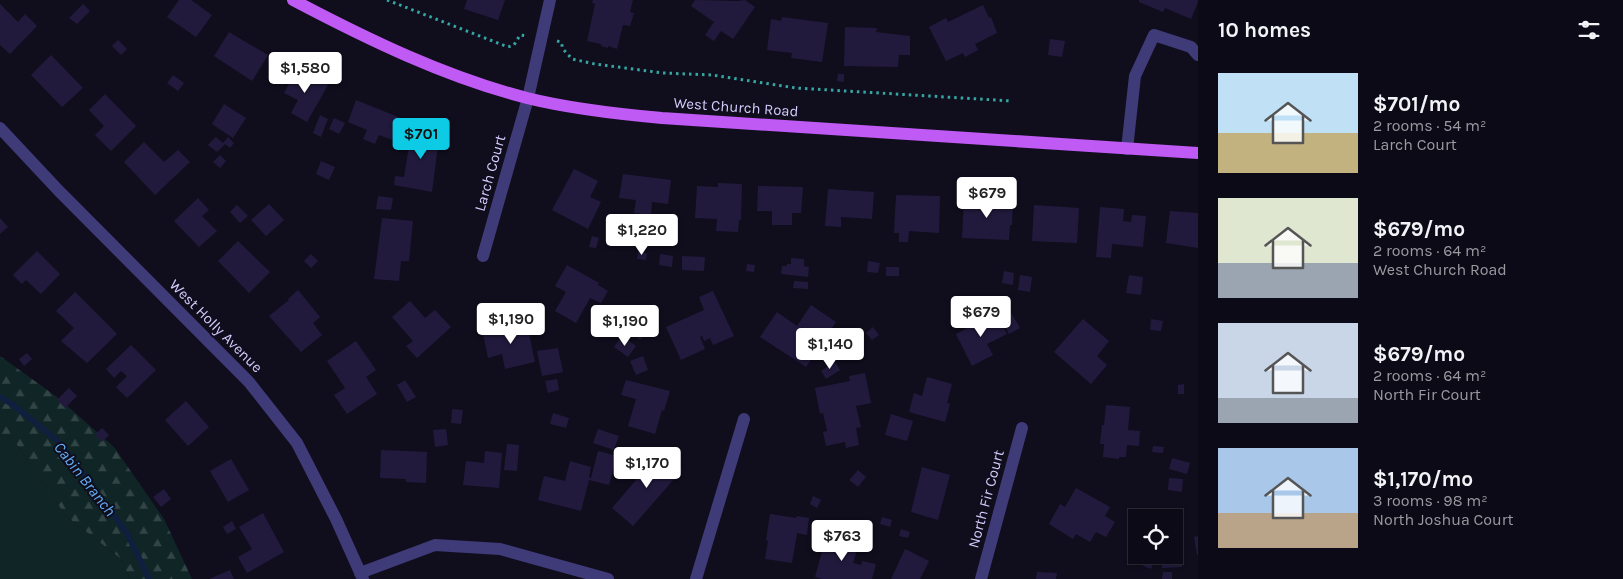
<!DOCTYPE html>
<meta charset="utf-8">
<style>
:root{--surface:#0c0a16;--page:#1a1823;--text:#f1f3f6;--muted:#9a9aa1;--line:#2c2b35;--accent:#0ecbe5}
body{margin:0;font-family:Karla,sans-serif;background:var(--page);color:var(--text);height:100vh;display:flex;flex-direction:column;font-size:19px;white-space:nowrap}
*{box-sizing:border-box;margin:0}
p{font-size:16px;color:var(--muted)}
.icon{flex:none;width:28px;height:28px;fill:none;stroke:currentColor;stroke-width:2;stroke-linecap:round;stroke-linejoin:round}
.map{position:relative;flex:1;overflow:hidden}
.drawer{display:flex;flex-direction:column;background:var(--surface);width:425px}
.drawer>*{flex:none}
.fabs{position:absolute;left:1128px;top:509px;display:grid;gap:10px}
.fabs a{display:grid;place-items:center;width:55px;height:55px;border-radius:0px;background:var(--surface);box-shadow:0 1px 4px #0004,0 0 0 1px var(--line);font-size:25px}
.price{position:absolute;translate:-50% -42px;padding:0 11px;border-radius:5px;background:#fff;color:#222;font-size:16px;line-height:32px;filter:drop-shadow(0 1px 2px #0008)}
.price::after{content:'';position:absolute;left:50%;top:30px;width:15px;height:11px;margin-left:-8px;background:inherit;clip-path:polygon(0 0,100% 0,50% 100%)}
.price.current{background:var(--accent);color:#111}
ul{padding:0;list-style:none}
li{display:flex;align-items:center;gap:15px;height:125px;padding:0 20px}
li span{display:grid;place-items:center;flex:none;width:140px;height:100px;border-radius:0px;color:#555}
li>.icon{margin-inline-start:auto}
span .icon{width:60px;height:60px;fill:#fffc;stroke-width:1}
li b{font-size:21px}
h2{display:flex;justify-content:space-between;align-items:center;height:60px;padding:0 20px;font-size:21px}
main{display:flex;flex:1;min-height:0}
.map>svg:first-child{display:block}
</style>
<main>
<div class="map">
<svg width="1198" height="579" viewBox="0 0 1198 579">
<defs>
<pattern id="forest-firs" width="22" height="20" patternUnits="userSpaceOnUse" patternTransform="scale(1.25)"><rect width="22" height="20" fill="#102626"/><path d="M5 1l3.5 6h-7zM16 11l3.5 6h-7z" fill="#324446"/></pattern>
</defs>
<rect width="100%" height="100%" fill="#100d1d"/>
<!-- green -->
<path fill="#102626" d="M0 435 13 439 66 516 120 558 130 579H0Z"/>
<!-- forest -->
<path fill="url(#forest-firs)" d="M0 356 57 397 114 447 164 519 192 579H130L120 558 66 516 13 439 0 435Z"/>
<g fill="none" stroke-linecap="round" stroke-linejoin="round">
<!-- stream -->
<path stroke="#0f203f" stroke-width="6" d="M0 397 12 404 59 442 127 533 149 579"/>
</g>
<!-- building -->
<g fill="#221a3d">
<path d="M179 0H191L212 15 196 37 167 17Z"/>
<path d="M467 0H505L498 20 464 9Z"/>
<path d="M593 0H633L630 12 634 13 630 26 623 25 617 49 608 46V48L601 46V44L587 41 595 4 592 3Z"/>
<path d="M695 0 737 1 745 0 755 7 733 39 721 31 714 41 705 35 714 22 691 6Z"/>
<path d="M1139 0H1198V2L1191 19 1165 8 1163 12 1139 2Z"/>
<path d="M0 4 18 22 25 14 37 26 10 54 0 45Z"/>
<path d="M83 4 90 11 77 24 69 18Z"/>
<path d="M983 5 989 18 991 17 997 33 975 44 978 50 965 57 963 53 946 61 929 27 946 18 948 22Z"/>
<path d="M782 17 828 23 822 62 791 58 792 53 767 50 771 19 781 21Z"/>
<path d="M845 27 877 28 876 32 910 36V55H899L898 67 844 66Z"/>
<path d="M229 32 268 55 252 81 214 56Z"/>
<path d="M1050 39 1065 41 1062 57 1048 55Z"/>
<path d="M118 40 127 49 121 55 112 46Z"/>
<path d="M51 55 83 88 62 107 31 75Z"/>
<path d="M297 69 328 85 307 122 291 113 298 100 284 93Z"/>
<path d="M838 74H844V82L837 81Z"/>
<path d="M173 75 184 83 178 91 167 83Z"/>
<path d="M105 94 136 126 111 151 95 135 104 126 89 110Z"/>
<path d="M356 100 401 118 392 140 379 135 375 144 363 139 367 130 348 122Z"/>
<path d="M224 104 246 118 233 138 212 124Z"/>
<path d="M320 115 328 119 321 137 313 133Z"/>
<path d="M334 118 345 123 339 134 329 129Z"/>
<path d="M412 127 440 130 432 192 394 185 395 176 404 177Z"/>
<path d="M216 137 223 143 228 137 234 143 230 148 225 144 217 152 208 145Z"/>
<path d="M144 142 164 162 178 150 190 162 155 195 124 162Z"/>
<path d="M220 155 226 161 220 168 213 162Z"/>
<path d="M321 161 335 167 329 180 316 174Z"/>
<path d="M574 169 598 181 590 197 601 202 588 229 552 210Z"/>
<path d="M623 174 671 180 668 204 652 202 651 215 634 213 636 200 619 198Z"/>
<path d="M718 183 742 184 741 220H739L738 232 716 231 717 219 695 218 697 186 718 187Z"/>
<path d="M758 186 803 187 801 213H792V225H772V211H757Z"/>
<path d="M828 189 874 192 872 219 841 217V227L825 226Z"/>
<path d="M896 195 940 196 939 233 909 231 908 242H899V233H894Z"/>
<path d="M378 196 393 198 391 210 376 209Z"/>
<path d="M198 198 209 210 202 216 217 231 199 247 174 221Z"/>
<path d="M964 198 1013 201 1012 225H1010L1009 240 962 238Z"/>
<path d="M269 204 284 220 266 236 251 220Z"/>
<path d="M237 205 248 216 240 223 230 212Z"/>
<path d="M1034 205 1079 208 1077 243 1032 241Z"/>
<path d="M1100 207 1124 209 1123 221 1131 222 1132 215 1146 216 1143 247 1112 244 1111 258 1096 257Z"/>
<path d="M1170 211 1198 213V248L1166 243Z"/>
<path d="M0 218 8 227 0 234Z"/>
<path d="M382 218 413 221 409 261H401L399 281 374 279Z"/>
<path d="M592 236 599 238 596 248 589 247Z"/>
<path d="M238 241 270 272 249 293 218 261Z"/>
<path d="M37 251 60 274 41 294 26 280 22 284 13 275Z"/>
<path d="M638 252 647 253 646 260 637 259Z"/>
<path d="M311 254 318 261 311 268 304 261Z"/>
<path d="M660 254 673 256 672 267 659 265Z"/>
<path d="M682 256 705 257 704 271 682 270Z"/>
<path d="M791 258 804 259V266L809 267 808 277 781 274 782 266H787V264H791Z"/>
<path d="M868 261 880 263 878 273 867 272Z"/>
<path d="M747 264 755 265 754 272 746 271Z"/>
<path d="M567 265 599 283 598 285 608 291 601 303 590 298 576 323 555 311 566 292 555 286Z"/>
<rect x="886" y="267" width="13" height="9"/>
<path d="M1004 271 1014 273 1013 285 1002 283Z"/>
<path d="M1020 275 1032 277 1030 292 1018 290Z"/>
<path d="M1129 275 1143 277 1141 295 1126 293Z"/>
<path d="M794 281 808 282V289L793 288Z"/>
<path d="M298 290 320 317 313 323 322 335 301 352 269 316 289 300 288 299Z"/>
<path d="M713 291 734 336 713 345 710 338 704 341 702 336 700 337 705 349 681 360 666 327 704 310 699 297Z"/>
<path d="M75 292 117 334 87 363 61 341 74 328 56 311Z"/>
<path d="M410 301 425 318 435 310 451 327 417 358 406 346 413 341 392 317Z"/>
<path d="M811 305 836 322 806 367 760 337 777 312 797 326Z"/>
<path d="M1010 311 1020 328 1009 334 1000 317Z"/>
<path d="M996 313 1007 334 987 344 993 355 972 366 956 334Z"/>
<path d="M640 318 651 327 640 340 629 330Z"/>
<path d="M1083 319 1109 341 1097 356 1107 365 1091 384 1054 352Z"/>
<path d="M1151 319 1163 321 1161 331 1150 330Z"/>
<path d="M526 320 535 362 505 369 502 354 488 358 483 334 503 329V326Z"/>
<path d="M873 327 879 335 872 340 866 333Z"/>
<path d="M622 336 636 346 628 357 614 347Z"/>
<path d="M356 341 376 370 366 377 377 394 347 414 334 395 345 388 327 361Z"/>
<path d="M131 345 156 370 127 398 116 387 127 376 121 371 114 378 106 369Z"/>
<path d="M558 348 563 372 542 376 537 351Z"/>
<path d="M27 353 32 359 24 366 19 359Z"/>
<path d="M643 356 648 370 636 375 630 361Z"/>
<path d="M835 362 840 370 826 379 821 371Z"/>
<path d="M865 373 871 403 856 406 861 427 856 428 859 445 846 448 845 442 826 446 823 432 827 431 823 413 820 414 815 388 850 381 849 376Z"/>
<path d="M927 377 952 384 947 403 950 404 945 422 909 412 914 393 922 396Z"/>
<path d="M557 379 559 390 548 393 545 381Z"/>
<path d="M405 380 416 397 407 402 397 385Z"/>
<path d="M626 380 670 391 664 411 662 410 655 434 628 426 636 399 621 395Z"/>
<path d="M1184 384V394H1178V385Z"/>
<path d="M69 388 77 396 65 408 57 400Z"/>
<path d="M186 401 209 427 188 446 165 420Z"/>
<path d="M1106 405 1130 407 1128 430 1140 431 1139 446 1127 445 1126 457H1119V459L1103 457 1104 444H1100L1102 425H1104Z"/>
<path d="M452 409 463 410 461 424 451 423Z"/>
<path d="M553 413 569 418 566 428 550 424Z"/>
<path d="M891 414 913 421 907 441 885 435Z"/>
<path d="M102 428 109 435 102 442 95 435Z"/>
<path d="M446 429 448 445 435 447 433 430Z"/>
<path d="M598 429 619 436 614 450 593 443Z"/>
<path d="M507 444 519 445 517 471 504 470Z"/>
<path d="M1153 446 1164 447 1163 453 1152 452Z"/>
<path d="M381 450 427 452 426 483 406 482V479L380 478Z"/>
<path d="M485 451 502 453 499 488 463 485 466 461 484 463Z"/>
<path d="M598 451 617 456 609 485 589 480 581 511 538 500 544 476 565 481 570 461 591 467 589 477 591 478Z"/>
<path d="M661 451 682 470 633 526 612 508Z"/>
<path d="M1172 458 1190 463 1187 474 1169 469Z"/>
<path d="M231 459 249 490 228 502 210 471Z"/>
<path d="M922 467 950 475 938 520 911 512Z"/>
<path d="M858 470 866 477 858 487 849 480Z"/>
<path d="M1169 478 1183 479 1182 492 1168 490Z"/>
<path d="M1076 488 1110 507 1105 516 1115 522 1106 537 1096 532 1090 542 1076 534 1073 539 1049 524 1060 504 1065 507Z"/>
<path d="M164 489 171 499 161 507 153 497Z"/>
<path d="M813 496 821 500 817 508 810 504Z"/>
<path d="M263 513 284 552 247 573 238 557 252 549 239 527Z"/>
<path d="M770 514 796 518 797 516 809 518 807 535 797 533 792 563 765 559 768 541 766 540Z"/>
<path d="M882 517 892 520 890 527 880 524Z"/>
<path d="M232 521 236 529 227 534 223 527Z"/>
<path d="M901 529 910 532 908 538 899 536Z"/>
<path d="M1198 536V555H1197L1194 537Z"/>
<path d="M826 537 858 546 853 563 861 565 862 561 876 564 872 579H822L815 577Z"/>
<path d="M905 549 929 561 920 579H891Z"/>
<path d="M1181 554 1182 567 1162 568V555Z"/>
<path d="M1146 558 1154 561 1151 569 1143 566Z"/>
<path d="M230 570 234 579H209Z"/>
<path d="M1037 572 1057 573 1056 579H1036Z"/>
<path d="M1163 572H1172V579H1162Z"/>
</g>
<g fill="none" stroke-linecap="round" stroke-linejoin="round">
<!-- path -->
<g stroke="#34a7a3" stroke-width="3" stroke-dasharray="2.5 4" stroke-linecap="butt">
<path d="M387 0 508 47 514 45 520 35 527 36"/>
<path d="M557 41 561 42 563 49 572 59 595 64 663 73 712 75 796 88 1012 101"/>
</g>
<!-- minor -->
<g stroke="#3f3b79" stroke-width="12">
<path d="M0 128 59 191 249 382 297 443 336 519 363 579"/>
<path d="M1127 149 1135 76 1154 35 1191 47 1198 55"/>
<path d="M483 256 528 98 550 0"/>
<path d="M360 573 435 545 500 549 608 579"/>
<path d="M696 579 744 419"/>
<path d="M981 579 1022 428"/>
</g>
<!-- major -->
<path stroke="#bf5af5" stroke-width="12" d="M293 0C367 39 445 77 527 98 571 109 617 114 662 118L1198 153"/>
</g>
<g text-anchor="middle" dominant-baseline="central" stroke-width="4" stroke-linejoin="round" paint-order="stroke">
<!-- street labels -->
<g font-size="15" fill="#d3ccfc" stroke="#100d1d">
<text transform="translate(736 107) rotate(4)">West Church Road</text>
<text transform="translate(490 173) rotate(-74)">Larch Court</text>
<text transform="translate(216 326) rotate(45)">West Holly Avenue</text>
<text transform="translate(986 499) rotate(-75)">North Fir Court</text>
</g>
<!-- water labels -->
<g font-size="16" font-style="italic" fill="#61adf5" stroke="#100d1d">
<text transform="translate(85 479) rotate(52)">Cabin Branch</text>
</g>
</g>
</svg>
<div class="fabs">
<a><svg class="icon" aria-label="locate" viewBox="0 0 24 24"><circle cx="12" cy="12" r="6"/><path d="M12 2v4M12 18v4M2 12h4M18 12h4"/></svg></a>
</div>
<b class="price" style="left:305px;top:94px">$1,580</b>
<b class="price current" style="left:421px;top:160px">$701</b>
<b class="price" style="left:987px;top:219px">$679</b>
<b class="price" style="left:642px;top:256px">$1,220</b>
<b class="price" style="left:981px;top:338px">$679</b>
<b class="price" style="left:511px;top:345px">$1,190</b>
<b class="price" style="left:625px;top:347px">$1,190</b>
<b class="price" style="left:830px;top:370px">$1,140</b>
<b class="price" style="left:647px;top:489px">$1,170</b>
<b class="price" style="left:842px;top:562px">$763</b>
</div>
<section class="drawer">
<h2>10 homes<svg class="icon" aria-label="filters" viewBox="0 0 24 24"><path d="M4 7h16M4 17h16"/><circle cx="9" cy="7" r="2"/><circle cx="15" cy="17" r="2"/></svg></h2>
<ul>
<li><span style="background:linear-gradient(#bfe0f5 60%,#c2b280 0)"><svg class="icon" aria-label="home" viewBox="0 0 24 24"><path d="M3 11l9-7 9 7M6 9v11h12V9"/></svg></span><div><b>$701/mo</b><p>2 rooms · 54 m²</p><p>Larch Court</p></div></li>
<li><span style="background:linear-gradient(#dfe7d0 65%,#9aa5b1 0)"><svg class="icon" aria-label="home" viewBox="0 0 24 24"><path d="M3 11l9-7 9 7M6 9v11h12V9"/></svg></span><div><b>$679/mo</b><p>2 rooms · 64 m²</p><p>West Church Road</p></div></li>
<li><span style="background:linear-gradient(#c9d6e8 75%,#9aa5b1 0)"><svg class="icon" aria-label="home" viewBox="0 0 24 24"><path d="M3 11l9-7 9 7M6 9v11h12V9"/></svg></span><div><b>$679/mo</b><p>2 rooms · 64 m²</p><p>North Fir Court</p></div></li>
<li><span style="background:linear-gradient(#a9c7e8 65%,#b9a48a 0)"><svg class="icon" aria-label="home" viewBox="0 0 24 24"><path d="M3 11l9-7 9 7M6 9v11h12V9"/></svg></span><div><b>$1,170/mo</b><p>3 rooms · 98 m²</p><p>North Joshua Court</p></div></li>
</ul>
</section>
</main>
